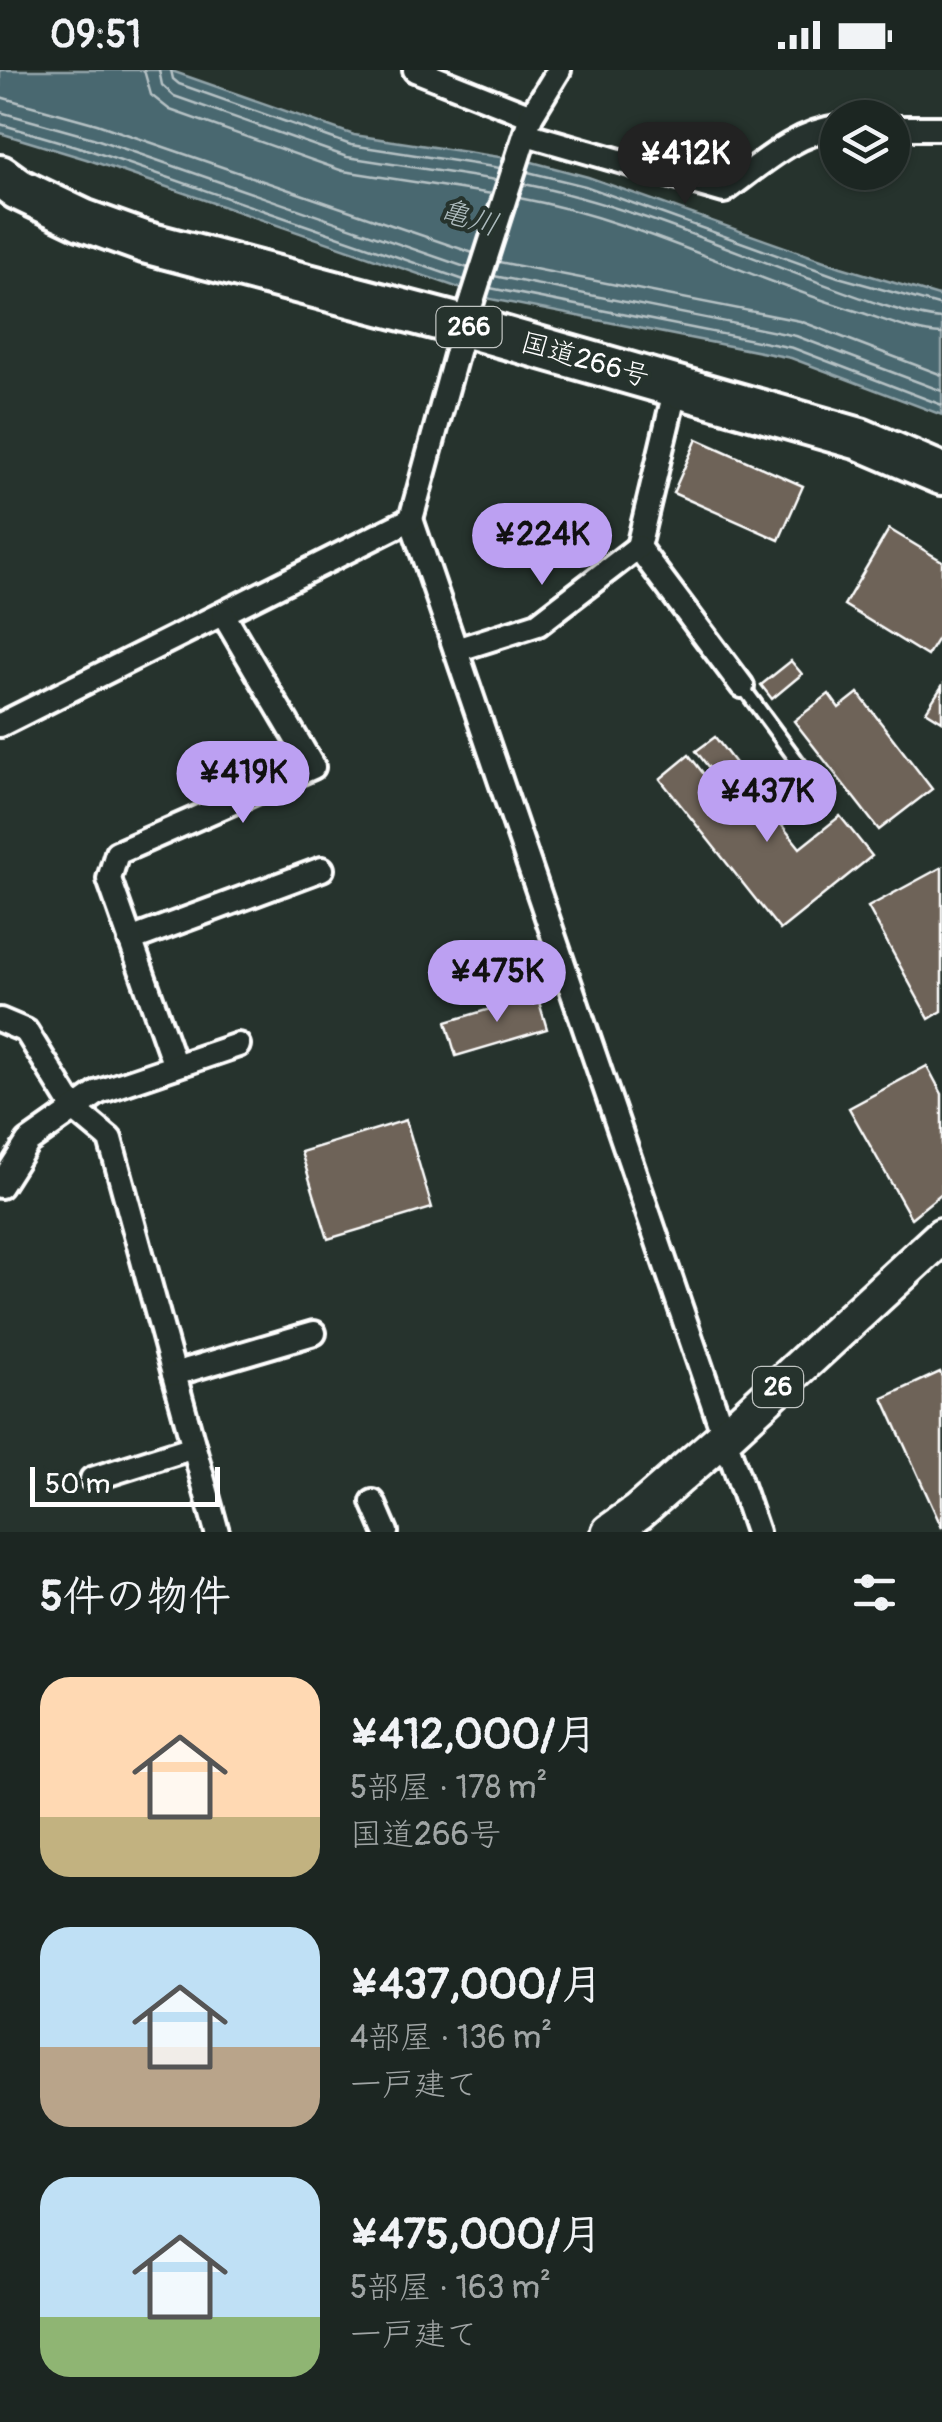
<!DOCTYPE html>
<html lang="ja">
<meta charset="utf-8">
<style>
:root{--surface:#1c2622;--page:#252e2a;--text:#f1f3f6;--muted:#a0a5a5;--line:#3a4340;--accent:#bca0f2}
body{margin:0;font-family:Pangolin,"Klee One",sans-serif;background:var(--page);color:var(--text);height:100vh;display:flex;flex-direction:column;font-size:38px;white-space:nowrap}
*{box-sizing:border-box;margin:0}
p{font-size:32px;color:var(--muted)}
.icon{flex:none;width:55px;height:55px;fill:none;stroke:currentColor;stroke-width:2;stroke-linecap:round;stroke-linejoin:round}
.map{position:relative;height:1462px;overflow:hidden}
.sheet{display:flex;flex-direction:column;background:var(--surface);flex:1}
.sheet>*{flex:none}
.controls{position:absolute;left:820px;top:30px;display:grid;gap:20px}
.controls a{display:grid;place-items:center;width:90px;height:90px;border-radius:50%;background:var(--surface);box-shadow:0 2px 8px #0004,0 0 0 2px var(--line);font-size:50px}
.scale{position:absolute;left:30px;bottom:25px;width:190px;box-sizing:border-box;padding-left:10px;border:5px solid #fff;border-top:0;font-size:28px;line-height:35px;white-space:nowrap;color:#fff;-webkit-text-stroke:8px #26332d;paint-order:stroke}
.price{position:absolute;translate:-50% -85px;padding:0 22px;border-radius:35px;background:var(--accent);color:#111;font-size:32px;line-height:65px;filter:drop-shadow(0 2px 5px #0008)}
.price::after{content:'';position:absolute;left:50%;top:60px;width:30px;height:22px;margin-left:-15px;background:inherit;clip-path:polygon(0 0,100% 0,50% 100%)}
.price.current{background:#222;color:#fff}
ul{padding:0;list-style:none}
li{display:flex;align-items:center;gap:30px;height:250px;padding:0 40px}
li span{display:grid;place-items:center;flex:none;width:280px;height:200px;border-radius:30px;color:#555}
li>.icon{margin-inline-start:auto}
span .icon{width:120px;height:120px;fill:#fffc;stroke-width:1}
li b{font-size:42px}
h2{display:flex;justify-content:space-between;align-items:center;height:120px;padding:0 40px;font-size:42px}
.status{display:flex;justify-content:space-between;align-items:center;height:70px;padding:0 50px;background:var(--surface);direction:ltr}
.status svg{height:28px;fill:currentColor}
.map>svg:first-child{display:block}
</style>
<div class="status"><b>09:51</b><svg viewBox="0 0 49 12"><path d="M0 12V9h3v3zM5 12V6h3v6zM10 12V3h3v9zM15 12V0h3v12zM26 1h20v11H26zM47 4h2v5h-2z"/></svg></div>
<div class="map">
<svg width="942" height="1462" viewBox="0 0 942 1462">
<rect width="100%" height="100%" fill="#26332d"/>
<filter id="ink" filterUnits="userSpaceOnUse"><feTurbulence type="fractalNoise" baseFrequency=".01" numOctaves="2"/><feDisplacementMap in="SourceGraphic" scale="20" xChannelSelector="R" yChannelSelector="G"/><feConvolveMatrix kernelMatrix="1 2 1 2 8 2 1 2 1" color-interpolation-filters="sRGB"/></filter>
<g filter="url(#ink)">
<!-- water -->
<path fill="#49676f" stroke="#92a4a9" stroke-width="2.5" d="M0 0H169L354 65 532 92 588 107 841 197 942 227V345L791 288 491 229 86 89 0 63Z"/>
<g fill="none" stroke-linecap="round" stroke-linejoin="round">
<!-- shore -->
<g stroke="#b6c2c5" stroke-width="2.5">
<path d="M144 0 151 25 170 40 343 101 492 124"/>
<path d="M159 0 162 15 174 26 347 87 496 110"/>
<path d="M171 0 173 9 179 14 351 75 500 98"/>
<path d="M0 27 97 54 473 183"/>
<path d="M0 42 93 68 468 198"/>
<path d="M0 54 89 80 464 210"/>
<path d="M528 102 585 116 838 207 942 236"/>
<path d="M524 114C619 133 711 172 802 206 837 219 907 247 942 249"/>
<path d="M519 128C635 149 742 206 853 240 881 248 913 263 942 264"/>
<path d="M499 192 800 251 942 305"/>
<path d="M494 206 796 266 942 321"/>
<path d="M490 218 793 278 942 335"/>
</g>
</g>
<!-- building -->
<g fill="#6e6358" stroke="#fff" stroke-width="2.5">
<path d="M697 369 803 416 779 470 673 423Z"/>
<path d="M889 459 942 491V562L927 586 844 535Z"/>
<path d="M791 591 802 604 772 629 761 615Z"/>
<path d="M942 616V651L926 641Z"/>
<path d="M858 623 932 719 879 760 794 651 829 624 839 638Z"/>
<path d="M715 667 744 705 726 720 696 681Z"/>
<path d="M689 685 724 730 742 716 751 727 756 723 800 778 840 746 872 786 780 860 660 709Z"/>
<path d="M942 797V941L929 949 868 837Z"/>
<path d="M537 925 547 959 456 986 446 952Z"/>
<path d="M927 996 942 1024V1123L911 1148 849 1038Z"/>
<path d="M406 1050 432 1138 328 1169 301 1082Z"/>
<path d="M940 1302 942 1307V1458L883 1328Z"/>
</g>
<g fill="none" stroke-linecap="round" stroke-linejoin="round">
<defs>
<path id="lane" d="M742 616 812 711"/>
<g id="street">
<path d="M415 0 531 46"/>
<path d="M892 58H942"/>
<path d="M526 64 724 121C759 96 795 62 838 57"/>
<path d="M676 317 638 477 742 616"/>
<path d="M411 449 757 1462"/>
<path d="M456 580 538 554 638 477"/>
<path d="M0 655 411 449 464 256 531 46 559 0"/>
<path d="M130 870 322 799"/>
<path d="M0 950 26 961 74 1039 110 1069 217 1462"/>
<path d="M175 996 109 809 117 783 313 697 223 544"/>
<path d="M0 1116 28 1072 99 1022 238 975"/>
<path d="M174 1304 314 1263"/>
<path d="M92 1409 194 1377"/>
<path d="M373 1432 386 1462"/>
</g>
<path id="primary" d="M610 1462 638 1442 725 1366 942 1166"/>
<path id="highway" d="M0 106 18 119 83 150 144 172 464 256 860 369 942 404"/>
</defs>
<!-- lane casing -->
<use href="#lane" stroke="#fff" stroke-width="19"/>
<!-- street casing -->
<use href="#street" stroke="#fff" stroke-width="30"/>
<!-- primary casing -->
<use href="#primary" stroke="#fff" stroke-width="42"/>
<!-- highway casing -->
<use href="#highway" stroke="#fff" stroke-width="48"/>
<!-- lane -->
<use href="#lane" stroke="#26332d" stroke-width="11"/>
<!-- street -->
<use href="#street" stroke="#26332d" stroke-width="22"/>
<!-- primary -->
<use href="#primary" stroke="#26332d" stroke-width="35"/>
<!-- highway -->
<use href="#highway" stroke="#26332d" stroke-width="40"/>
</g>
</g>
<g text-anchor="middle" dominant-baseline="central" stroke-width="8" stroke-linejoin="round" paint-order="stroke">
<!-- shield labels -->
<g fill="#26332d" stroke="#bec2c0" stroke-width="2.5">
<rect x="436.5" y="237" width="65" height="40" rx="8"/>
<rect x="753" y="1297" width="50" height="40" rx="8"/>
</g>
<g font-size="25" font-weight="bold" fill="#fff">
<text x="469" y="257">266</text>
<text x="778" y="1317">26</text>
</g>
<!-- street labels -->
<g font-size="28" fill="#fff" stroke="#26332d">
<text transform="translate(585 290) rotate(16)">国道266号</text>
</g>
<!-- water labels -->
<g font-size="30" font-style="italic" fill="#adbbbe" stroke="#26332d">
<text transform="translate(469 148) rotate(16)">亀川</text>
</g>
</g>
</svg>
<div class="controls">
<a><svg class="icon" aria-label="layers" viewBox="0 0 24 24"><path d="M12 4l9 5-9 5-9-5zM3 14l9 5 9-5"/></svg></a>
</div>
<div class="scale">50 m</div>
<b class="price current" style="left:685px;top:137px">¥412K</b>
<b class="price" style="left:542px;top:518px">¥224K</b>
<b class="price" style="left:243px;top:756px">¥419K</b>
<b class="price" style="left:767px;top:775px">¥437K</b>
<b class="price" style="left:497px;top:955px">¥475K</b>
</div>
<section class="sheet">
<h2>5件の物件<svg class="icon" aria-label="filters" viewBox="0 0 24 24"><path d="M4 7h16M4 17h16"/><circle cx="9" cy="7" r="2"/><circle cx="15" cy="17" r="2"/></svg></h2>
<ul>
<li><span style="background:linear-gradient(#ffd9b3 70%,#c2b280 0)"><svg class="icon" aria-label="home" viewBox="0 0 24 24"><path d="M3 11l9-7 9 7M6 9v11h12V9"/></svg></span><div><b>¥412,000/月</b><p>5部屋 · 178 m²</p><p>国道266号</p></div></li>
<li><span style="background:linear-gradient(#bfe0f5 60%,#b9a48a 0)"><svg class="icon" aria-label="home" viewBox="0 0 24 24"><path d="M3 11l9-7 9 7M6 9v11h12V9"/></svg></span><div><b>¥437,000/月</b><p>4部屋 · 136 m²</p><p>一戸建て</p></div></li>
<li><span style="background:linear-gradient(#bfe0f5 70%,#8fb573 0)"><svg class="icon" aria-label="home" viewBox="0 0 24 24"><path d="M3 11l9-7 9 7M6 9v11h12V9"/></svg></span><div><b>¥475,000/月</b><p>5部屋 · 163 m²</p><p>一戸建て</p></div></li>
</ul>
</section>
